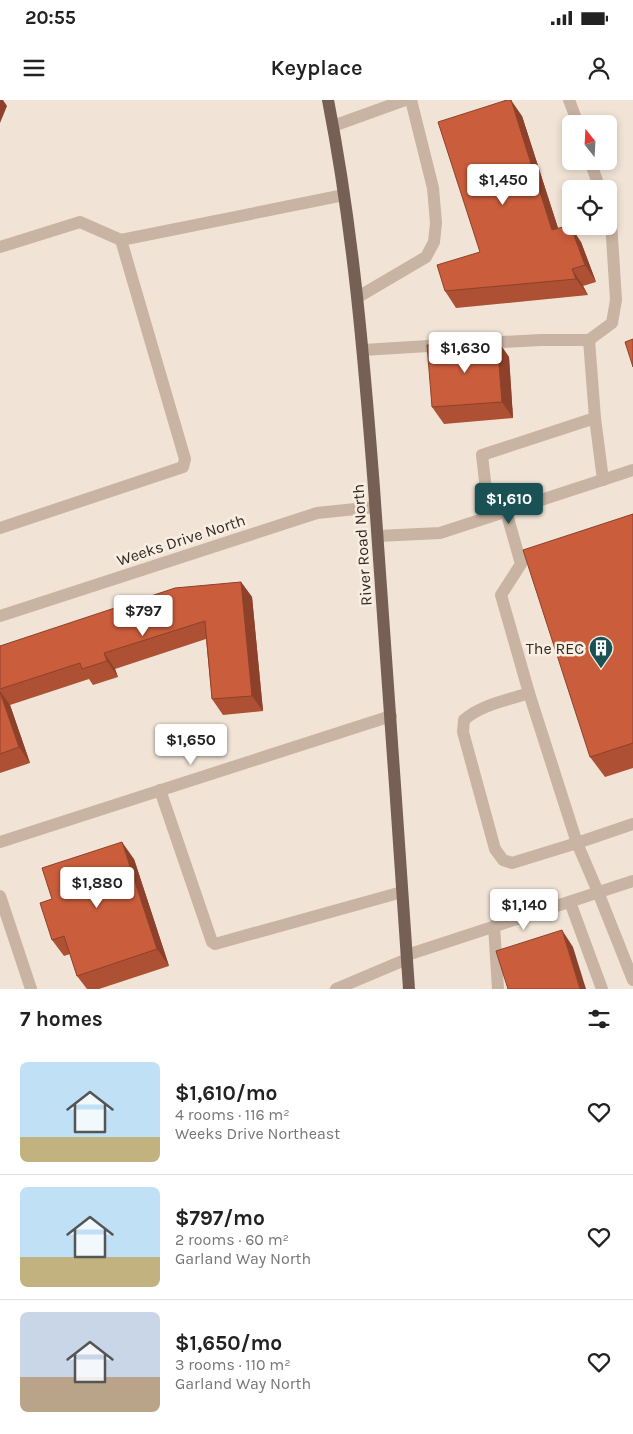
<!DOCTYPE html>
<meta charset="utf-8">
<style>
:root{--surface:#fff;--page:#f2f2f2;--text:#222;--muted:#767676;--line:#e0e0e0;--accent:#1a5155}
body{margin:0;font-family:Karla,sans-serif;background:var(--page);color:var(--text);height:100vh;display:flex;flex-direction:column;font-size:19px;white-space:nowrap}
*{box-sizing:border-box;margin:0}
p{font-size:16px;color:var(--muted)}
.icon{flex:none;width:28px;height:28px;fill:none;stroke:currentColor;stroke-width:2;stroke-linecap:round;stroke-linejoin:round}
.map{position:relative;height:889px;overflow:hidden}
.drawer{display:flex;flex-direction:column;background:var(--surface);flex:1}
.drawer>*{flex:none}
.needle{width:32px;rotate:342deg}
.fabs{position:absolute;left:562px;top:15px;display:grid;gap:10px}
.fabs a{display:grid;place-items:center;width:55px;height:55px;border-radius:8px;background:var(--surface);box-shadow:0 2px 8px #0003;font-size:25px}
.price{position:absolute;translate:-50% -42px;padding:0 11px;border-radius:5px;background:#fff;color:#222;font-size:16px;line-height:32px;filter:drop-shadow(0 1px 2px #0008)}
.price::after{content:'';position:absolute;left:50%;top:30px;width:15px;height:11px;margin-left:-8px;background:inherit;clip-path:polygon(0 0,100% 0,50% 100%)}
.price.on{background:var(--accent);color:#fff}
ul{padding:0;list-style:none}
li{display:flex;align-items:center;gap:15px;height:125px;padding:0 20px}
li+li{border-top:1px solid var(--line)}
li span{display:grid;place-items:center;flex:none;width:140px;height:100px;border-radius:8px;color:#555}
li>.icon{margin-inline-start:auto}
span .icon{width:60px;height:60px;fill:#fffc;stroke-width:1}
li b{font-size:21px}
h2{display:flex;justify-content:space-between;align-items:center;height:60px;padding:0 20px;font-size:21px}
.status{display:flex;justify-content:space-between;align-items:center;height:35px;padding:0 25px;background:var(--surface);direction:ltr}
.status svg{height:14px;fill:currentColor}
header{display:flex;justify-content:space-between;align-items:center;height:65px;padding:0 20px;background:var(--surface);font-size:22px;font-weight:600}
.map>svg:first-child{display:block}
</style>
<div class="status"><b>20:55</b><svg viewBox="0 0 49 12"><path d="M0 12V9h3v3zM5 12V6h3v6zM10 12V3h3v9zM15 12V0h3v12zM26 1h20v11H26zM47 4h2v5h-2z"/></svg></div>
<header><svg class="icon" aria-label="menu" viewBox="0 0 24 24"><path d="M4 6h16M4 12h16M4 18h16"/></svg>Keyplace<svg class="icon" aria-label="person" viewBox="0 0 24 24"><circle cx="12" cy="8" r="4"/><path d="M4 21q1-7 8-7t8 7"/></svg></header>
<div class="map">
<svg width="633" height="889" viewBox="0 0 633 889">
<rect width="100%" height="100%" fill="#f1e4d6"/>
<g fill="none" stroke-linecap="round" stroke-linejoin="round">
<!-- minor -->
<g stroke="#c9b3a2" stroke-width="12">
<path d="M569 0 578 24"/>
<path d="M333 26 405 0"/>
<path d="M590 61 600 89"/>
<path d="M0 147 80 122 121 140"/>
<path d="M358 197 426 157 434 142 436 123 433 88 411 0"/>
<path d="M589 240 612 223 616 200 611 122 609 115"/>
<path d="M481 243 541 240H589L595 318 482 355 489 417"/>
<path d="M363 250 444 245"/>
<path d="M595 318 603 380"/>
<path d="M506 411 521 464 501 495 529 593 577 743 598 792 633 880"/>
<path d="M0 428 183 367 185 359 121 140 344 95"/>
<path d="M378 436 440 433 633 370"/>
<path d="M0 516 317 413 375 407"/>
<path d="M529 593C508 600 480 605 464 620L463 632 495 749 503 760 512 763 577 743 633 724"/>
<path d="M160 690 212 842 215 844 402 792"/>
<path d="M0 742 391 616"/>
<path d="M0 796 31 889"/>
<path d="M570 802 602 889"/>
<path d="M494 826 498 889"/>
<path d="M407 855 633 781"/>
<path d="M336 889 407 859"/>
</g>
<!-- major -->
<path stroke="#766055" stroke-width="12" d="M328 0C353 128 364 258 374 388 387 555 397 722 409 889"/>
</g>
<!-- wall -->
<g fill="#ad5034">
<path d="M522 16 558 128 581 142 596 182 583 186 588 195 456 208 445 191 480 152Z"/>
<path d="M497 240 509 257 513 318 444 324 432 307Z"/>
<path d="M633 414V668L605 677 590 657Z"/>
<path d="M241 482 252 497 263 611 223 615 212 599 206 539 115 569 118 577 93 585 89 579 10 605 30 663 0 673V546Z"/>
<path d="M134 759 169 866 99 889H87L77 876 70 854 64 856 52 840V799Z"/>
</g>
<!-- shaded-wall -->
<g fill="#8d412a">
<path d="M0 0H3L7 6 0 23Z"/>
<path d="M511 0 522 16 564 147 552 130Z"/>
<path d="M570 125 581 142 596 182 585 165Z"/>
<path d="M572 169 583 186 588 195 576 179Z"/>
<path d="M497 240 509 257 513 318 502 302Z"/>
<path d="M241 482 252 497 263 611 252 596Z"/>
<path d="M104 553 115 569 118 577 107 561Z"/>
<path d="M0 591 10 605 30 663 19 647Z"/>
<path d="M122 742 134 759 169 866 157 849Z"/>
<path d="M562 830 573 847 586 889H580Z"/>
</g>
<!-- building -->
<g fill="#c95d3c" stroke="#8d412a">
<path d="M507 0H511L552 130 570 125 585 165 572 169 576 179 445 191 437 165 480 152 438 22Z"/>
<path d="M633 239V267L625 242Z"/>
<path d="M497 240 502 302 432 307 427 245Z"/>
<path d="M633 414V643L590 657 523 450Z"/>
<path d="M241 482 252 596 212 599 205 521 104 553 107 561 82 569 80 563 0 589V546L175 488Z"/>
<path d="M0 592 19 647 0 654Z"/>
<path d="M122 742 157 849 77 876 64 836 52 840 40 803 52 799 42 768Z"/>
<path d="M562 830 580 889H508L496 851Z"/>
</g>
<!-- icons -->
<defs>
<symbol id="building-pin" viewBox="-11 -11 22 30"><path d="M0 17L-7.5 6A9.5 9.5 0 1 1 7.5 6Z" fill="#1a5155" stroke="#f9eee2"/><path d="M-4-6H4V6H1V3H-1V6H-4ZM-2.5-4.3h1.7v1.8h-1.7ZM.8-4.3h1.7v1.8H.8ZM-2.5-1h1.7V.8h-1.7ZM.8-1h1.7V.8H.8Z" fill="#fff"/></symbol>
</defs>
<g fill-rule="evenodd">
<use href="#building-pin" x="587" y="534" width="28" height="38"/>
</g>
<g text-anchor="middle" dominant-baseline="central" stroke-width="5" stroke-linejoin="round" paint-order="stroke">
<!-- street labels -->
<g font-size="16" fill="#332924" stroke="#f9eee2">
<text transform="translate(181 440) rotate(-18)">Weeks Drive North</text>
<text transform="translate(362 445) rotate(-94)">River Road North</text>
</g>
<!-- poi labels -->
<g font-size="16" fill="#332924" stroke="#f9eee2" text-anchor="end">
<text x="584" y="548">The REC</text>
</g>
</g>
</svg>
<div class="fabs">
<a><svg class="needle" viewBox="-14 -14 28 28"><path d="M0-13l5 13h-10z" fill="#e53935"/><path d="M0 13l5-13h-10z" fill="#767676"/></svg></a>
<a><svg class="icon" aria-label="locate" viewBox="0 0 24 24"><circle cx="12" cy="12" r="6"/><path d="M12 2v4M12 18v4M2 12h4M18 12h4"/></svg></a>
</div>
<b class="price" style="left:503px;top:106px">$1,450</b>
<b class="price" style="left:465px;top:274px">$1,630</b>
<b class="price on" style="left:509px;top:425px">$1,610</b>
<b class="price" style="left:143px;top:537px">$797</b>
<b class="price" style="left:191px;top:666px">$1,650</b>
<b class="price" style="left:97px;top:809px">$1,880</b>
<b class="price" style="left:524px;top:831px">$1,140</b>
</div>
<section class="drawer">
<h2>7 homes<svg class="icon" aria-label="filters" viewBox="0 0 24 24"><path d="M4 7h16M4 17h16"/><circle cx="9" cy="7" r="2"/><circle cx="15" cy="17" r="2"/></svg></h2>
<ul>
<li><span style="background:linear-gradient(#bfe0f5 75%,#c2b280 0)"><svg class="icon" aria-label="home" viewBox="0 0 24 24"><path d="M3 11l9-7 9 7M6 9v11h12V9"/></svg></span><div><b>$1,610/mo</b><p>4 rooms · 116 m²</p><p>Weeks Drive Northeast</p></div><svg class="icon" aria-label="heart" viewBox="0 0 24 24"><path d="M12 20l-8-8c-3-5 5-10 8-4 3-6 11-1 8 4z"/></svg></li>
<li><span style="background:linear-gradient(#bfe0f5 70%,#c2b280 0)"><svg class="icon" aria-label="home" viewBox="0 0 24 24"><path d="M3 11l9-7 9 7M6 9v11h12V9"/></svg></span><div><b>$797/mo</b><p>2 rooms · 60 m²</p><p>Garland Way North</p></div><svg class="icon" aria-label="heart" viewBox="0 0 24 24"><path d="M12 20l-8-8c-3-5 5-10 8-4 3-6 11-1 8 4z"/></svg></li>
<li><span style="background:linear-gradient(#c9d6e8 65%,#b9a48a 0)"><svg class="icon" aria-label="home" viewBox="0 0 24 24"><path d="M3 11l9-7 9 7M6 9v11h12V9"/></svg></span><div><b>$1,650/mo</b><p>3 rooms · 110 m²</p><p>Garland Way North</p></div><svg class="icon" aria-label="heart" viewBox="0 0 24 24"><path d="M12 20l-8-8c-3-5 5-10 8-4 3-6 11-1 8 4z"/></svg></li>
</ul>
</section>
